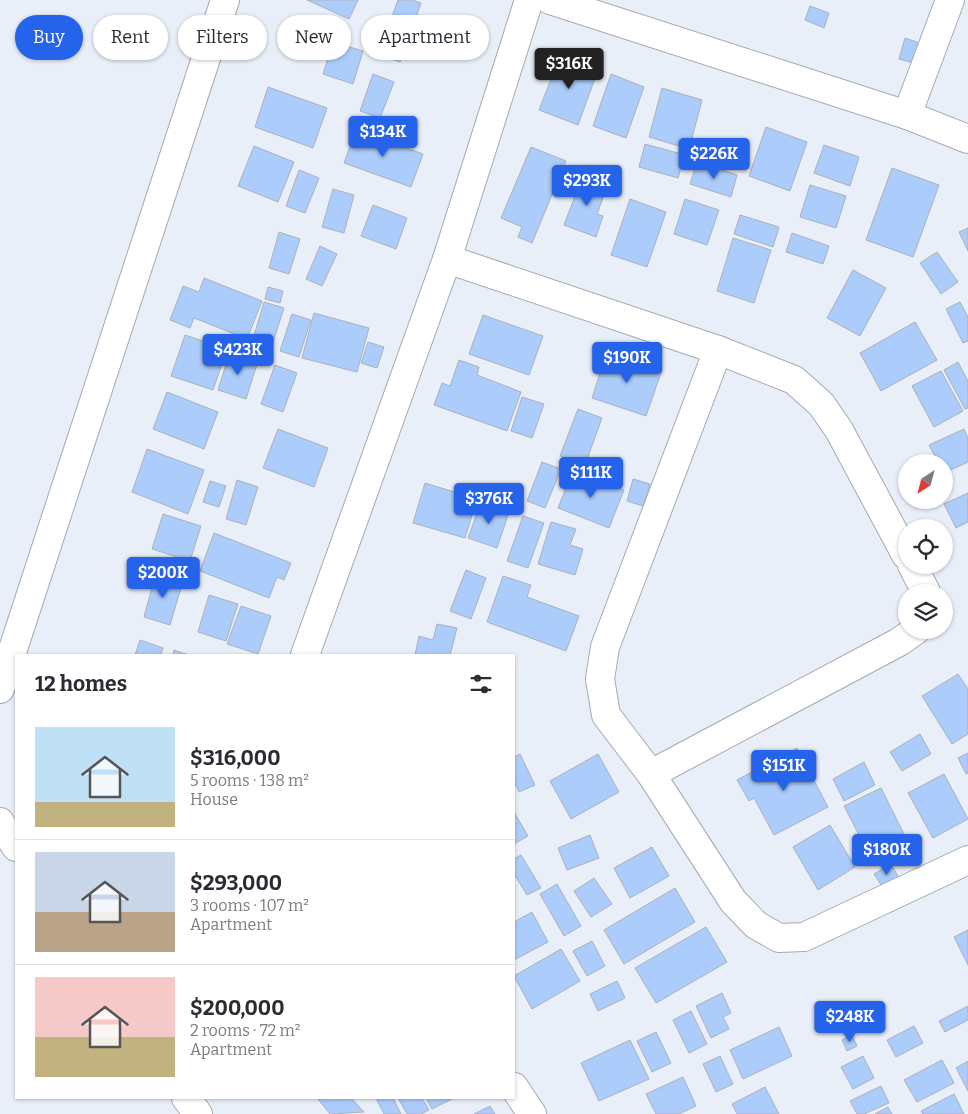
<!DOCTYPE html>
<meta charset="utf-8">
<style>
:root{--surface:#fff;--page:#f7f7f7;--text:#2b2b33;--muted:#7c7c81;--line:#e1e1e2;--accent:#2563eb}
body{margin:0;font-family:Bitter,serif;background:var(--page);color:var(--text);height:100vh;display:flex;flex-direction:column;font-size:19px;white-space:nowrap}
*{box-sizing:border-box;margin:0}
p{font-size:16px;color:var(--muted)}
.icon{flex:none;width:28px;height:28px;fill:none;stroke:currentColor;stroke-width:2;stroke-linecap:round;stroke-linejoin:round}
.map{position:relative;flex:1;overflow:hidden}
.drawer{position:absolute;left:15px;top:654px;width:500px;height:445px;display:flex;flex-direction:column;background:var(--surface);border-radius:0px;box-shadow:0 1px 4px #0004}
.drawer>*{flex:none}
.banner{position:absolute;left:15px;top:15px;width:500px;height:45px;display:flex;gap:10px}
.needle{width:32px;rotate:216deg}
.buttons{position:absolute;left:898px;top:454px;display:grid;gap:10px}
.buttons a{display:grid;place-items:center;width:55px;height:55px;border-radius:50%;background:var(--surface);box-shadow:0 1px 4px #0004;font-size:25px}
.price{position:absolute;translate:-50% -42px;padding:0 11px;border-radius:5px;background:var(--accent);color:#fff;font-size:16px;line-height:32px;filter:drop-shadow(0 1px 2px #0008)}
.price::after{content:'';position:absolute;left:50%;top:30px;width:15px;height:11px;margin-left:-8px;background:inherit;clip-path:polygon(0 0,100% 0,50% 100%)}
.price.selected{background:#222;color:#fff}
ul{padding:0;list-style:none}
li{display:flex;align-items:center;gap:15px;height:125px;padding:0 20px}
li+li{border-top:1px solid var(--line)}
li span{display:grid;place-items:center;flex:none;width:140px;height:100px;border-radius:0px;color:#555}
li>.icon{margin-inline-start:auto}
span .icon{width:60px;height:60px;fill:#fffc;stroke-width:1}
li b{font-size:21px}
h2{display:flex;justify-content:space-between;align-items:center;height:60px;padding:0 20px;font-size:21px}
.pill{padding:0 18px;border-radius:22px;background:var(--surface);box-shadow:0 1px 4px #0004;font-size:18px;line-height:45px}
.pill.selected{background:var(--accent);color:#fff}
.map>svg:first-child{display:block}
</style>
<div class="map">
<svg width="968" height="1114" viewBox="0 0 968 1114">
<rect width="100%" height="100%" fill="#e9eff8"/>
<!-- building -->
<g fill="#accdfb" stroke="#abb1b9">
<path d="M307 0H358L349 19Z"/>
<path d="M398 0H412L421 3 400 62 378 54Z"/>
<path d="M810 6 829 13 824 28 805 20Z"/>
<path d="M905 38 923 44 917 64 899 59Z"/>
<path d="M333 42 363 51 353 84 323 74Z"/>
<path d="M560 56 598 70 578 125 539 110Z"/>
<path d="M373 74 394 82 380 118 360 111Z"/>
<path d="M611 74 644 87 626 138 593 126Z"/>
<path d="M268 87 327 108 313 148 255 127Z"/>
<path d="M662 88 702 100 689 149 649 137Z"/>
<path d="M766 127 807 142 790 191 749 176Z"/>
<path d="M356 130 423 154 411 187 344 163Z"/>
<path d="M645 144 685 155 678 178 639 167Z"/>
<path d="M824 145 859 157 850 186 814 173Z"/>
<path d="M254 146 294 162 278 202 238 186Z"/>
<path d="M531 147 566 161 532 243 518 237 522 227 501 218Z"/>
<path d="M697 162 737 175 731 197 690 184Z"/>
<path d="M892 168 939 185 913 257 866 240Z"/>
<path d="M299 170 319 178 305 213 286 206Z"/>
<path d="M583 175 608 184 597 214 603 216 596 237 564 225Z"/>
<path d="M810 185 846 196 836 228 800 217Z"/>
<path d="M333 189 354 195 344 233 322 227Z"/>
<path d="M630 199 666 212 647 267 611 255Z"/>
<path d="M685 199 719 210 707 245 674 234Z"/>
<path d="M373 205 407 218 396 249 361 236Z"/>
<path d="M740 215 779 227 773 247 734 234Z"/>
<path d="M968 228V251L959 232Z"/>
<path d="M279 232 300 239 289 274 269 268Z"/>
<path d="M792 233 829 246 823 264 786 252Z"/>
<path d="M733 238 771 250 754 303 717 291Z"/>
<path d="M320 246 337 254 322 286 306 279Z"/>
<path d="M937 252 958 282 941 294 920 263Z"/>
<path d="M853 270 886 288 860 336 827 318Z"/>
<path d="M204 278 262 301 247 339 194 318 190 328 170 320 183 286 199 292Z"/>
<path d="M268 287 283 291 280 303 265 299Z"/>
<path d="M264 302 284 308 272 345 253 339Z"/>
<path d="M960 302 968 317V341L963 343 946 309Z"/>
<path d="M314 313 369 328 357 372 302 358Z"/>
<path d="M292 314 311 320 299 357 280 351Z"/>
<path d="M483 315 543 336 529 375 469 354Z"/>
<path d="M915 322 937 360 881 391 860 353Z"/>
<path d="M185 335 227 349 213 390 171 376Z"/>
<path d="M368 342 384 347 377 368 361 363Z"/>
<path d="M607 351 662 370 646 416 592 398Z"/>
<path d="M230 352 258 361 246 399 218 390Z"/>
<path d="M459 360 479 367 477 375 521 392 507 431 434 405 442 383 450 386Z"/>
<path d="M958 362 968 381V408L965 409 944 370Z"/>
<path d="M275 365 297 373 283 412 261 404Z"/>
<path d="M941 371 963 411 934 427 912 386Z"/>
<path d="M167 392 218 412 204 449 153 429Z"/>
<path d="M522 397 544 404 532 438 511 431Z"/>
<path d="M578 409 602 418 585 465 560 456Z"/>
<path d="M278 429 328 448 314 487 263 468Z"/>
<path d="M964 429 968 438V462L944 473V462H938L929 445Z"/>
<path d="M147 449 204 470 188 514 132 492Z"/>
<path d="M542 462 561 469 545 508 527 501Z"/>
<path d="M573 470 624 490 609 528 558 508Z"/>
<path d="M633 479 650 484 643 506 627 501Z"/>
<path d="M237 480 258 487 246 525 226 519Z"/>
<path d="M210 481 226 486 219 507 203 502Z"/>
<path d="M425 483 477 499 465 538 413 523Z"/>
<path d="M968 493V522L956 528 944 504Z"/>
<path d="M481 502 509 512 497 548 468 538Z"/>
<path d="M163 514 201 526 190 561 152 549Z"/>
<path d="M523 516 544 523 528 568 507 561Z"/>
<path d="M551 522 576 529 570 545 583 549 575 575 538 564Z"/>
<path d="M214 533 291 563 284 580 277 577 269 598 200 571Z"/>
<path d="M466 570 486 578 471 619 450 611Z"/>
<path d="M156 573 183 581 170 625 144 617Z"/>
<path d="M503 576 531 585 527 597 579 616 566 651 487 622Z"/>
<path d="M209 595 238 604 226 641 198 632Z"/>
<path d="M241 606 271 616 258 654 227 644Z"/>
<path d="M437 624 457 628 450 655H415L419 636 433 640Z"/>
<path d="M140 640 163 648 161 655H135Z"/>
<path d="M174 650 189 655H173Z"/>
<path d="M958 674 968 689V734L952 744 922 696Z"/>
<path d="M920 734 931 754 902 771 890 752Z"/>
<path d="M797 748 828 807 774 835 754 798 749 801 737 780Z"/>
<path d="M968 753V773L966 774 958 758Z"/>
<path d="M520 754 535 785 519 792 514 781V757Z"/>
<path d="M598 754 619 792 571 819 550 781Z"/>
<path d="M864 762 875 785 844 801 833 779Z"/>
<path d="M944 774 968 819 933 838 908 793Z"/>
<path d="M881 788 910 846 874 864 844 806Z"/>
<path d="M514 812 528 836 514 844Z"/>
<path d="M830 825 855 867 818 890 793 847Z"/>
<path d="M590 835 599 858 567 870 558 848Z"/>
<path d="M652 847 669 876 630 898 614 868Z"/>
<path d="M521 855 541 888 527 895 514 874V859Z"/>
<path d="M891 864 899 878 883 888 874 874Z"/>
<path d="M594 878 612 904 591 917 574 891Z"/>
<path d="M557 884 581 926 564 936 540 894Z"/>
<path d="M675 888 695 922 624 964 604 930Z"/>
<path d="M532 912 548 942 514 960V922Z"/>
<path d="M706 927 727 962 656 1003 635 968Z"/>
<path d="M968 930V965L954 937Z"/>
<path d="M592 941 605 966 587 976 573 951Z"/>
<path d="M561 949 580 981 532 1009 514 976Z"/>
<path d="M617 981 625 998 598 1011 590 994Z"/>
<path d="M722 993 731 1013 723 1017 729 1029 711 1038 696 1006Z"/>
<path d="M968 1006V1020L945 1032 939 1021Z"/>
<path d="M691 1011 707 1044 689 1053 673 1020Z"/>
<path d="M914 1026 923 1043 896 1057 887 1040Z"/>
<path d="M779 1027 792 1056 743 1079 730 1050Z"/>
<path d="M656 1032 671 1063 652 1072 637 1041Z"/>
<path d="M852 1035 857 1046 847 1051 842 1040Z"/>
<path d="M630 1040 649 1079 599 1101 581 1063Z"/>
<path d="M720 1056 733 1084 716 1092 703 1064Z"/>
<path d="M863 1056 874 1078 853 1089 841 1067Z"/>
<path d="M942 1060 954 1083 917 1102 904 1080Z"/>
<path d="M968 1061V1091L956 1068Z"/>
<path d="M683 1077 696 1106 679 1114H656L646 1094Z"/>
<path d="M881 1086 889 1103 864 1114H857L850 1101Z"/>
<path d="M765 1087 779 1114H737L732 1104Z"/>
<path d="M954 1094 964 1114H923L921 1111Z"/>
<path d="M319 1098H351L364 1112 330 1114 318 1099Z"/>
<path d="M376 1098H393L401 1114H384Z"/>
<path d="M398 1098H422L429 1110 421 1114H407Z"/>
<path d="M426 1098H454L432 1109Z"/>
<path d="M490 1106 495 1114H474Z"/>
<path d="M888 1107 892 1114H875Z"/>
</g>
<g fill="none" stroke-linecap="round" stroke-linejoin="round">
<defs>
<g id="minor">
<path d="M550 0 907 115 968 139"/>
<path d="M907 115 950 0"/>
<path d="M447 259 718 350 794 380 821 404 839 430 906 555"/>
<path d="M718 350 605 647 600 679 606 715 651 774 733 901 756 925 779 938 804 937 968 860"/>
<path d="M912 565 926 592"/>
<path d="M305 655 447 259 529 0"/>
<path d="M0 689 225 0"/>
<path d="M651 774 899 642 916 630"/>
<path d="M0 822 16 847"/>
<path d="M514 1087 532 1114"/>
<path d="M186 1098 198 1114"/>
</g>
</defs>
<!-- minor casing -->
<use href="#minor" stroke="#a4aab2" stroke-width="30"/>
<!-- minor -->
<use href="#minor" stroke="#fff" stroke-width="28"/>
</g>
</svg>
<div class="buttons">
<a><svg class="needle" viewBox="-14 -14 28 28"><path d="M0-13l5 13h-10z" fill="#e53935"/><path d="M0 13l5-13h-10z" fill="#7c7c81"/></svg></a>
<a><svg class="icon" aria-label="locate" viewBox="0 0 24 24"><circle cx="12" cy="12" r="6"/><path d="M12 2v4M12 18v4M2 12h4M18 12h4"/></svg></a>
<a><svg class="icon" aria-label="layers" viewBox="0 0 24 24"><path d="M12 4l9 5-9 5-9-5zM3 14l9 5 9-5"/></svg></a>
</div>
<b class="price selected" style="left:569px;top:90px">$316K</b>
<b class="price" style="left:383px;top:158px">$134K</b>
<b class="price" style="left:714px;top:180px">$226K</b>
<b class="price" style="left:587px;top:207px">$293K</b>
<b class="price" style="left:238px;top:376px">$423K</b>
<b class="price" style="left:627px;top:384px">$190K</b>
<b class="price" style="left:591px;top:499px">$111K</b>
<b class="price" style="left:489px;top:525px">$376K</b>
<b class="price" style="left:163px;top:599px">$200K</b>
<b class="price" style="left:784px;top:792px">$151K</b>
<b class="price" style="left:887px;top:876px">$180K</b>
<b class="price" style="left:850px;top:1043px">$248K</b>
<div class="banner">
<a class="pill selected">Buy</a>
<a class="pill">Rent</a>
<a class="pill">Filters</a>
<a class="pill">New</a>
<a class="pill">Apartment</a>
</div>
<section class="drawer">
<h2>12 homes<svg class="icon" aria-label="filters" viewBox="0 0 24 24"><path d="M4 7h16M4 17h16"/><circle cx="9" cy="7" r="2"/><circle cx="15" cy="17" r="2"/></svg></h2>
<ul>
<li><span style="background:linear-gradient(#bfe0f5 75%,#c2b280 0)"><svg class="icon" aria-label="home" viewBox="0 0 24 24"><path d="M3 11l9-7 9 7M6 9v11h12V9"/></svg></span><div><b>$316,000</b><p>5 rooms · 138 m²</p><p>House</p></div></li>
<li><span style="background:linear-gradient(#c9d6e8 60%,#b9a48a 0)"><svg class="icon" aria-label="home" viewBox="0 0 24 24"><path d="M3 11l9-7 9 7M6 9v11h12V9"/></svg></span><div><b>$293,000</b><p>3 rooms · 107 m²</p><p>Apartment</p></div></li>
<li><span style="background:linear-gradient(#f6c9c9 60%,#c2b280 0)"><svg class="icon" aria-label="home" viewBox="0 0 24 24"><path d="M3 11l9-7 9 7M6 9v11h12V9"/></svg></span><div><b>$200,000</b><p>2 rooms · 72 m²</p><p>Apartment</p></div></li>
</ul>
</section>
</div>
